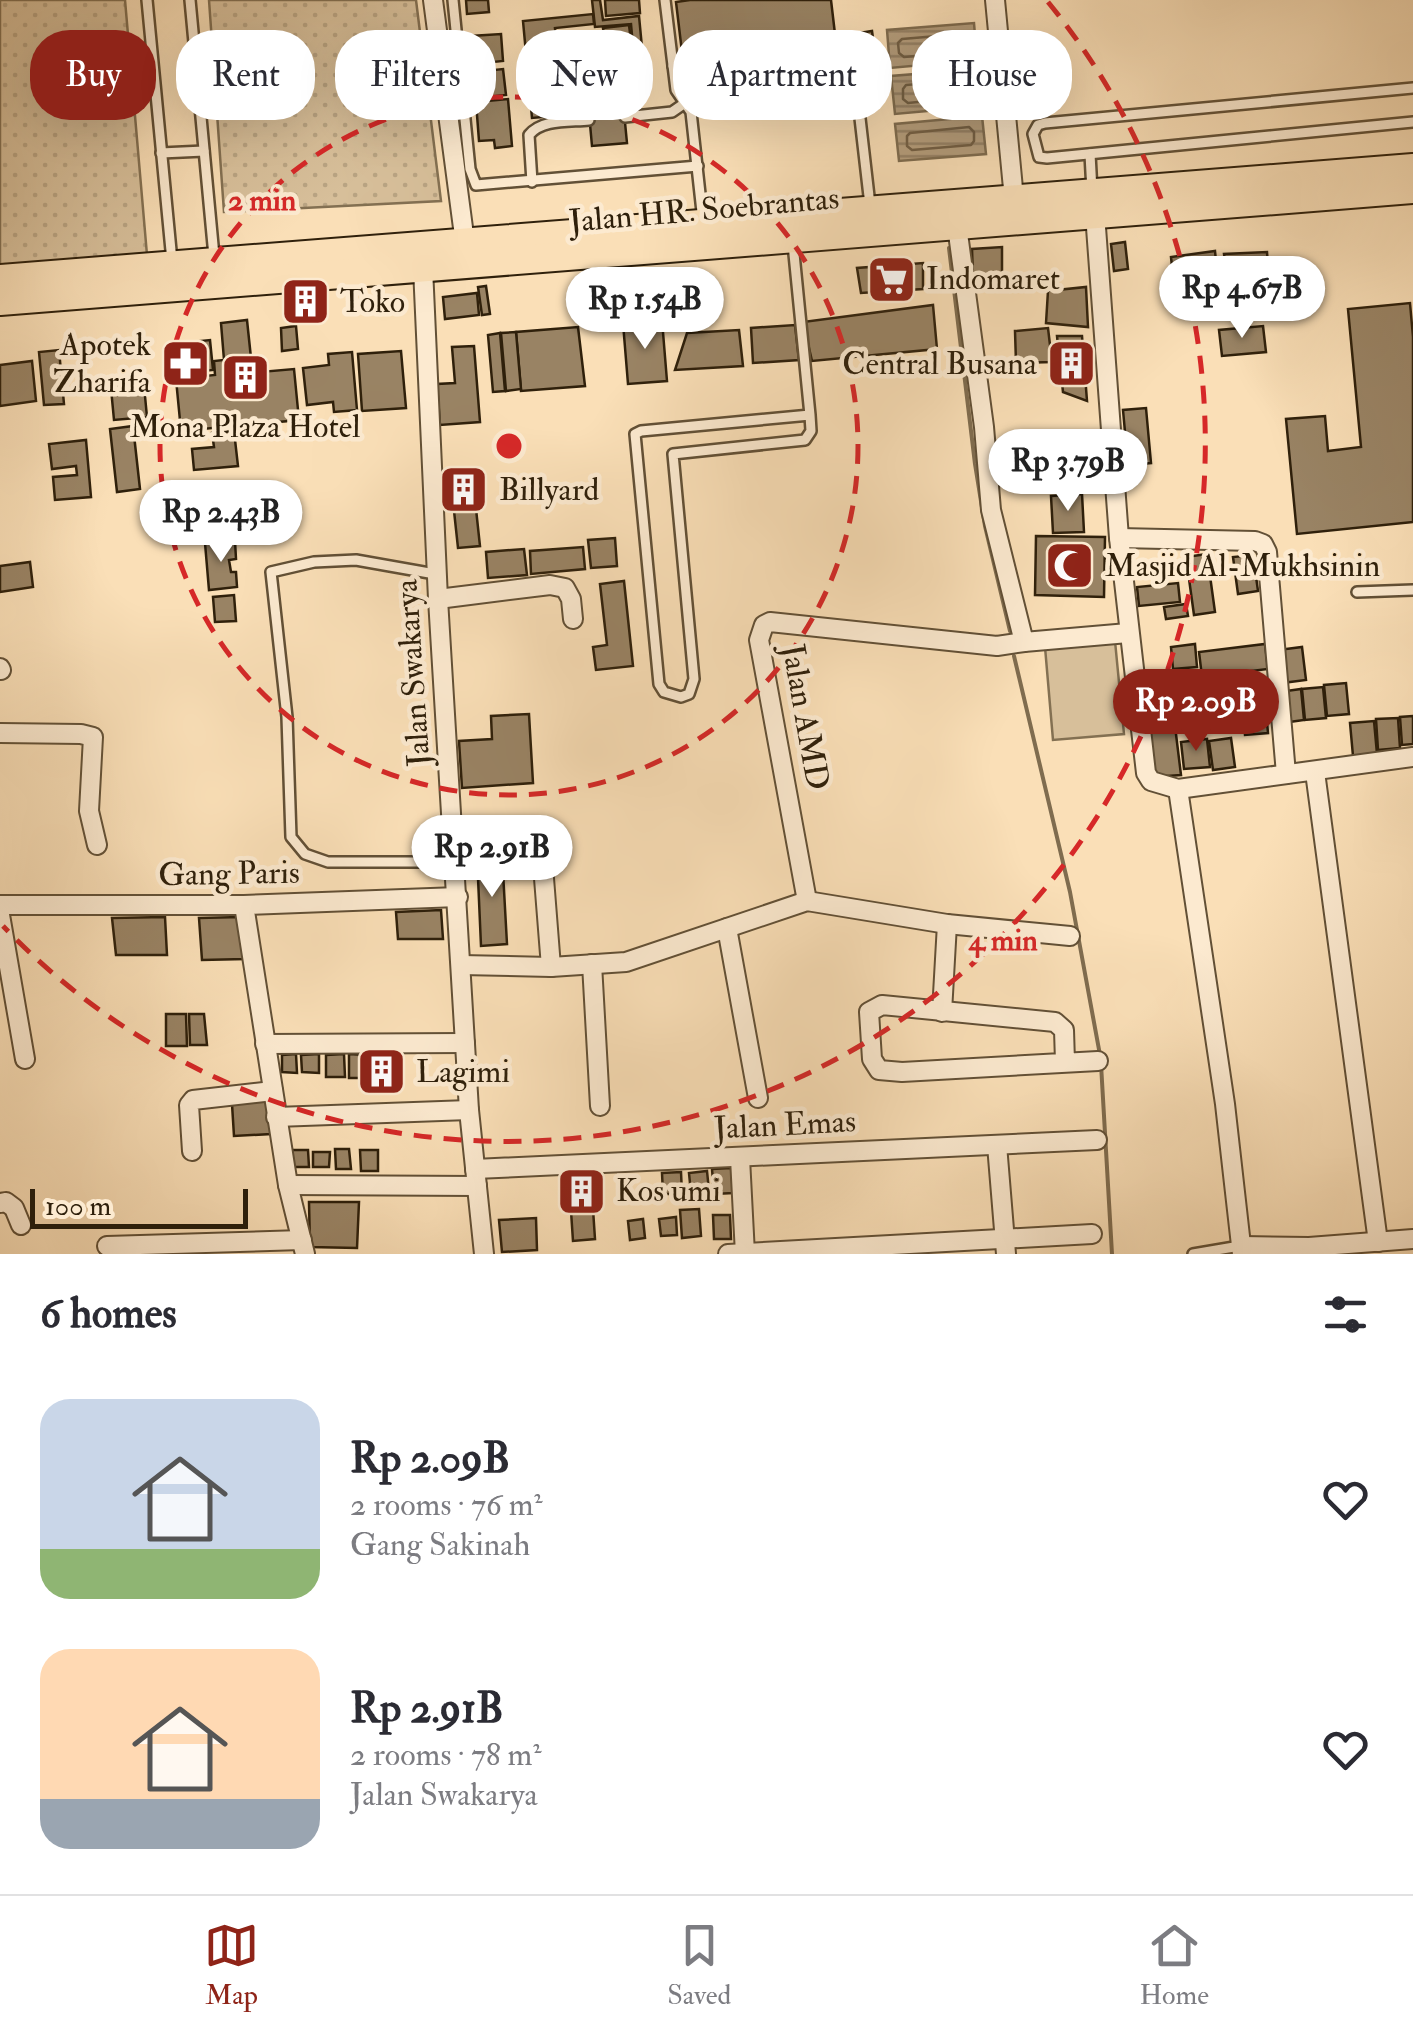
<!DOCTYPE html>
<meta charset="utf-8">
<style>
:root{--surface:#fff;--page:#f2f2f3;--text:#2b2b33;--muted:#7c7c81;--line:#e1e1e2;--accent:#8f2418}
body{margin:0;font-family:"IM FELL Double Pica",serif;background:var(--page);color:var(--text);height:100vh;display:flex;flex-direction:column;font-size:38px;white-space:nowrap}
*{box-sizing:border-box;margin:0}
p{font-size:32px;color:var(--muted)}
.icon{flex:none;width:55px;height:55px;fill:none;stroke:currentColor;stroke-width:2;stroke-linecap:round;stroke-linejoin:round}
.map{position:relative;height:1254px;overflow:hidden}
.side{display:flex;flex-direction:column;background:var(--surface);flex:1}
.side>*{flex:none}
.banner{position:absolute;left:30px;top:30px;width:1355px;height:90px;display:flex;gap:20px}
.scale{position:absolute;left:30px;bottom:25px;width:218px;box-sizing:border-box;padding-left:10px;border:5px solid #2f200b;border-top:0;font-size:28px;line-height:35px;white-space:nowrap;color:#2f200b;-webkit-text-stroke:8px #fcead0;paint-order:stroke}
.price{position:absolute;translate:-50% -85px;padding:0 22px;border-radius:35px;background:#fff;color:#222;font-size:32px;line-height:65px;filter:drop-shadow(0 2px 5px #0008)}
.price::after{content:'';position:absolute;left:50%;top:60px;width:30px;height:22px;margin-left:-15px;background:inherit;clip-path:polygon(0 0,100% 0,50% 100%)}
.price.selected{background:var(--accent);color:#fff}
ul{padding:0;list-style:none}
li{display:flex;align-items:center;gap:30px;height:250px;padding:0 40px}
li span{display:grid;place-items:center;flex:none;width:280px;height:200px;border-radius:30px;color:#555}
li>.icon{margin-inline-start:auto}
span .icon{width:120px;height:120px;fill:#fffc;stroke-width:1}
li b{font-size:42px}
h2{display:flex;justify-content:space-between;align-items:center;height:120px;padding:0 40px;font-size:42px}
.tag{padding:0 35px;border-radius:40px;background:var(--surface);box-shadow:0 10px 40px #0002;font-size:35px;line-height:90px}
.tag.selected{background:var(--accent);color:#fff}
.tabs{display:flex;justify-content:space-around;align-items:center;height:140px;border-top:2px solid var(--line);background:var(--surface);font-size:28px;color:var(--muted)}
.tabs a{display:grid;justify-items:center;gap:5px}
.tabs .selected{color:var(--accent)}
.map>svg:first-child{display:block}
</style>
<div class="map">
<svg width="1413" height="1254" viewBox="0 0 1413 1254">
<defs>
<pattern id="park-dots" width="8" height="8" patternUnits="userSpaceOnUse" patternTransform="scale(2.5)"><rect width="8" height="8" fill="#d7bf9a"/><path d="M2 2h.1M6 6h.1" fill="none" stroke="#b9a483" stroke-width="1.8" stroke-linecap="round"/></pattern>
<pattern id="water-rules" width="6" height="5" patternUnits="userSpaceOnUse" patternTransform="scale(2.5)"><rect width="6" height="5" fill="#b59e7d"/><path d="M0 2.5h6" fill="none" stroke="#948065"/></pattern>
</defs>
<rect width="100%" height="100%" fill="#fadfb7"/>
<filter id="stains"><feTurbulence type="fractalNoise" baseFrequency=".002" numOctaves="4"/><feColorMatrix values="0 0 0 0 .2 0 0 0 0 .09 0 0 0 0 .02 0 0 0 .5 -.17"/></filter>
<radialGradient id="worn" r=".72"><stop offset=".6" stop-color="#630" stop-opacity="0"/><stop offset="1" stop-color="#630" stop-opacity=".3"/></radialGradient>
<!-- park -->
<g fill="url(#park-dots)" stroke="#837052" stroke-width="2.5">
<path d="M0 0H125L147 255 0 266Z"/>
<path d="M209 0H416L441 201 224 212Z"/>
</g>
<!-- garden -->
<path fill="#d7bf9a" stroke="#837052" stroke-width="2.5" d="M1115 641 1124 734 1053 740 1045 647Z"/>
<!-- water -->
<g fill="url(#water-rules)" stroke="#7f6c4f" stroke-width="2.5">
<path d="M974 23 977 60 890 68 887 30Z"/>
<path d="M978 69 982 106 895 114 891 76Z"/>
<path d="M982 116 986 154 899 161 895 124Z"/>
</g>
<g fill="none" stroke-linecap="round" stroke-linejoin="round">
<!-- shore -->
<g stroke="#725f44" stroke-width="2.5">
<path d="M961 34 965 39 966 48 963 52 904 57 899 53 898 43 902 39Z"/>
<path d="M965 80 970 84V94L967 97 908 103 903 99V89L906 85Z"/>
<path d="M969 127 974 132V141L971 145 912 150 907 146V136L910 133Z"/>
</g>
<!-- stream -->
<g stroke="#7f6c4f" stroke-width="4">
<path d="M949 248 975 464 985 526 1010 631"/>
<path d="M1014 656 1070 892 1100 1055"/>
<path d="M1101 1064 1112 1254"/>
</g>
</g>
<!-- building -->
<g fill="#998364" stroke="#2f200b" stroke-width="2.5">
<path d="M466 0H488L489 12 467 14Z"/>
<path d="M592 0H600L603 20 639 16 646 90H637L631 24 595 27Z"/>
<path d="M605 0H639L640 13 606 16Z"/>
<path d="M690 0H831L835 34 682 52 676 2Z"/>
<path d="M593 14 594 24 555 28 560 80 632 73 636 111 624 112 627 143 592 146 589 113 532 118 523 21Z"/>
<path d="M629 25 633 56 625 57 627 69 602 72 601 59 595 60 593 43 605 41 603 28Z"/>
<path d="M872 31 881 96 867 98 859 33Z"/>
<path d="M585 33 589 74 563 76 559 36Z"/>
<path d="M501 34 503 61 474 64 471 36Z"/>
<path d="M503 69 506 95 476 98 474 72Z"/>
<path d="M508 99 512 146 495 148 494 140 479 141 476 102Z"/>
<path d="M1125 242 1128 269 1114 271 1111 244Z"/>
<path d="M1002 247V277H973L972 249Z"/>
<path d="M1215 251 1218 281 1174 286 1171 257Z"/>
<path d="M1267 252 1269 282 1228 284 1224 254Z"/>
<path d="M923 263V289L861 293 857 268Z"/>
<path d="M682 274 684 300 659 302 656 277Z"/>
<path d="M486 286 490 314 482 315 478 287Z"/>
<path d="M1086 287 1088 327 1046 323 1048 291Z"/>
<path d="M311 288 314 315 299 317 296 289Z"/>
<path d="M477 293 479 315 445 319 443 297Z"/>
<path d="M1410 303 1413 337V522L1297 534 1286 419 1325 416 1328 451 1361 447 1348 309Z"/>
<path d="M933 305 937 349 812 361 803 322Z"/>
<path d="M247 320 251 358 260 357 261 372 294 369 299 420 181 431 176 379 215 375 214 361 224 360 221 323Z"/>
<path d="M662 320 667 381 628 384 623 323Z"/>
<path d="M795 325 799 360 753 363 751 328Z"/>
<path d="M296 326 298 349 282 351 281 328Z"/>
<path d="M1263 326 1266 352 1222 356 1219 330Z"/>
<path d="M578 327 585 386 521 391 516 332Z"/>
<path d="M1048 328 1052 362 1016 363 1015 331Z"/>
<path d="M739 330 743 366 675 370 687 333Z"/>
<path d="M516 332 521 389 506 391 501 333Z"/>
<path d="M500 333 505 391 493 392 488 335Z"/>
<path d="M1057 336H1082L1087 401 1063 392Z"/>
<path d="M210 340 213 370 194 372 190 342Z"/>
<path d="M474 346 480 422 440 425 437 384 455 383 452 347Z"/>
<path d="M59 350 64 404 44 405 39 352Z"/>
<path d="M401 351 406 408 362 411 358 354Z"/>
<path d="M352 352 357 410 334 412 333 402 307 405 303 368 329 365 328 354Z"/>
<path d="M32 361 36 401 0 406V365Z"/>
<path d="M143 375 147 417 114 420 110 378Z"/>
<path d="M1146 408 1151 463 1128 465 1123 410Z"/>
<path d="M133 426 140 489 117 492 110 429Z"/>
<path d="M234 431 238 466 194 470 192 449 214 447 212 433Z"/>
<path d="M86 440 91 497 55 500 53 477 77 475 76 466 52 469 49 444Z"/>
<path d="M1088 467 1091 482 1062 488 1059 473Z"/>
<path d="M476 478 478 500 453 503 451 480Z"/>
<path d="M1082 494 1084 532 1053 533 1051 496Z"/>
<path d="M231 502 233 531 217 532 216 526 202 527 200 505Z"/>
<path d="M476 509 480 546 458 548 454 511Z"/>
<path d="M1036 536 1105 537 1104 597 1035 595Z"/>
<path d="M615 538 617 566 591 568 588 540Z"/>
<path d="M235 541 236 559 229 560 231 572H236L237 587 209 590 205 543Z"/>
<path d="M583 547 585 569 531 574 530 551Z"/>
<path d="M524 549 527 575 488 578 486 552Z"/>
<path d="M1207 554 1215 612 1194 615 1186 557Z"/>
<path d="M1253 555 1258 591 1238 594 1233 557Z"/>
<path d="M30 562 33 587 0 592V566Z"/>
<path d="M624 581 633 666 596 670 593 647 607 645 600 584Z"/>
<path d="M1178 583 1180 602 1139 606 1137 587Z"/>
<path d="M234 595 236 621 215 622 213 597Z"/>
<path d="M1186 604 1188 616 1166 619 1164 607Z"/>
<path d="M1195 644 1197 667 1173 669 1171 647Z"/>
<path d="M1265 644 1268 669 1202 677 1199 652Z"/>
<path d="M1302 647 1306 680 1282 683 1278 650Z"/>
<path d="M1184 673 1187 697 1152 701 1149 678Z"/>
<path d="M1346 683 1349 714 1327 716 1324 685Z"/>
<path d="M1323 687 1326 718 1305 720 1302 689Z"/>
<path d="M1301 689 1304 720 1282 723 1279 692Z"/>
<path d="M1191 707 1192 722 1159 724 1158 709Z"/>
<path d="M1266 711 1268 733 1245 735 1243 713Z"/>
<path d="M529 714 533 783 462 788 459 741 492 739 491 716Z"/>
<path d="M1413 716V744L1402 745 1400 717Z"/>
<path d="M1398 718 1400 748 1378 750 1376 719Z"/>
<path d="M1374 721 1377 754 1353 756 1350 723Z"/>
<path d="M1175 726 1181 775 1153 777 1148 729Z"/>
<path d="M1231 738 1235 767 1213 770 1209 741Z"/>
<path d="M1207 739 1210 767 1184 769 1181 742Z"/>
<path d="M502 854 507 944 481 946 477 855Z"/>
<path d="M441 910 443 939H398L396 912Z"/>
<path d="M165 917 167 955H116L112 918Z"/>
<path d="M241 917 245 959 202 960 199 918Z"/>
<path d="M166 1014H186L187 1046H166Z"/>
<path d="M189 1014H204L207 1045H190Z"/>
<path d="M296 1054 297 1073 282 1072V1055Z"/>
<path d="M319 1054V1073L302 1072 301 1055Z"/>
<path d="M344 1054 345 1077H326V1055Z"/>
<path d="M349 1054 366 1055 367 1078H349Z"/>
<path d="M373 1056H388L391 1077 373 1076Z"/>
<path d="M268 1100 271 1134 234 1136 232 1104Z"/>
<path d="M335 1149H349L351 1169H336Z"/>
<path d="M292 1150H308L309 1167H294Z"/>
<path d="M360 1150H378V1171H361Z"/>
<path d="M313 1152H330L329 1167H313Z"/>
<path d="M731 1168 733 1193 714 1194 712 1169Z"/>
<path d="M707 1171 709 1191 691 1193 689 1173Z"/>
<path d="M681 1172 682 1194H663L662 1173Z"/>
<path d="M589 1176 592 1203 572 1205 570 1178Z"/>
<path d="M309 1202H359L357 1248 310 1247Z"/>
<path d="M593 1209 595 1239 573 1241 571 1211Z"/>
<path d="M699 1209 701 1236 682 1238 680 1210Z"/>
<path d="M713 1215H730L731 1239H714Z"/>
<path d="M676 1217 677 1235 661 1236 659 1219Z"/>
<path d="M536 1218 537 1250 502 1252 499 1220Z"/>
<path d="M643 1219 645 1238 630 1240 628 1221Z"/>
</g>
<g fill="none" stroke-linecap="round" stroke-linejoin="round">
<defs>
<g id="service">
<path d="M147 0 172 261"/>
<path d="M190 0 214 256"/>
<path d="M453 0 470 169 476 185 698 166"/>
<path d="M665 0 676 90 691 112 703 221"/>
<path d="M673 66 852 49 870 205"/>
<path d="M1413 88 1045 123 1038 125 1033 134 1039 157 1047 158 1413 122"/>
<path d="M625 117 672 112 685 103"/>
<path d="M161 153 204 151"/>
<path d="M1090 154 1092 191"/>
<path d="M532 182 529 135C542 119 569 122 589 120"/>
<path d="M793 244 810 415 811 431 805 440 673 454 694 679 689 694 681 697 664 692 659 684 635 434 641 431 810 415"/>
<path d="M435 574 356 560 314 562 271 572 287 717 291 837 305 854 328 862H452"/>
<path d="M1357 592 1413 590"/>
<path d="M1193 1254 1240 1246"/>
</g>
<g id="minor">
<path d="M433 0 465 243"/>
<path d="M995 0 1014 199"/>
<path d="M1095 214 1119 538 1146 773 1151 781 1178 789 1413 757"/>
<path d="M957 226 984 427 991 510 1024 642 1128 633"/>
<path d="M423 268 438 599 469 1110 484 1254"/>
<path d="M1119 538 1255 541 1263 544 1267 552 1286 774"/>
<path d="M438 599 550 585 565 588 571 599 573 619"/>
<path d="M0 668 1 670"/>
<path d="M0 733 81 734 93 737 89 811 97 845"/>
<path d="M1315 772 1378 1242"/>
<path d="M1178 789 1225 1104 1242 1254"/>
<path d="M542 853 551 967"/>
<path d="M807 901 759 640 764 625 770 622 997 646 1024 642"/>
<path d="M0 905H244L458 897"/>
<path d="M244 905 288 1185 305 1254"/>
<path d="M0 915 25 1059"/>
<path d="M727 928 758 1098"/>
<path d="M592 964 600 1106"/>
<path d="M461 965 551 967 626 962 807 901 947 924 1070 936"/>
<path d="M942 1012 947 924"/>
<path d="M265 1044 465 1043"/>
<path d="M1065 1062 1064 1030 1055 1022 882 1005 869 1012 872 1059 879 1070 902 1072 1098 1061"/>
<path d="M276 1117 469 1110"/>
<path d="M997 1145 1006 1254"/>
<path d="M192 1151 189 1105 193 1100 273 1091"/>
<path d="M740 1158 745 1254"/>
<path d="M475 1169 1097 1140"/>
<path d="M288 1185 477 1186"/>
<path d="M0 1203 6 1202 14 1208 21 1225"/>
<path d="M107 1246 302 1240"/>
<path d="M1242 1246 1309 1247 1413 1239"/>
<path d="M728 1254 1092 1234"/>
</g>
<g id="primary">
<path d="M0 279 1413 168"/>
<path d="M0 301 1413 189"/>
</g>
</defs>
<!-- service casing -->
<use href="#service" stroke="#625036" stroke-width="14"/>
<!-- minor casing -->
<use href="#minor" stroke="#625036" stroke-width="22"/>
<!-- primary casing -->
<use href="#primary" stroke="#2f200b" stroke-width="32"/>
<!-- service -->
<use href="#service" stroke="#fcead0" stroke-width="9"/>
<!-- minor -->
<use href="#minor" stroke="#fcead0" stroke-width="18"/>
<!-- primary -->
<use href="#primary" stroke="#fadfb7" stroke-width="28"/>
</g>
<!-- distance rings -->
<g fill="none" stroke="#d62828" stroke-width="5" stroke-dasharray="18 12">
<circle cx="509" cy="446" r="349"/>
<path d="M1048 2A698 698 0 0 1 3 926"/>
</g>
<!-- icons -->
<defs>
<symbol id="supermarket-square" viewBox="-11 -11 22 22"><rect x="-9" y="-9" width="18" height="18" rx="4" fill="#8f2418" stroke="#fcead0"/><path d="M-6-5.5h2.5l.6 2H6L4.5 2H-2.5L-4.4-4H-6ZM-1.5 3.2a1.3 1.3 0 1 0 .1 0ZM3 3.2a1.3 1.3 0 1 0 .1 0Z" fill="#fff"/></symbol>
<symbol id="building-square" viewBox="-11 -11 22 22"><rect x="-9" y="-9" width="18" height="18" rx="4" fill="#8f2418" stroke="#fcead0"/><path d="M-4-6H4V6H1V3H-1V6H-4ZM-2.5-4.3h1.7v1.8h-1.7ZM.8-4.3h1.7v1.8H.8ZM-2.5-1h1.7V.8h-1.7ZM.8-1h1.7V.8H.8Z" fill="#fff"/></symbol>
<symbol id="pharmacy-square" viewBox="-11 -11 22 22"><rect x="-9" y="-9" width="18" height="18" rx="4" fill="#8f2418" stroke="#fcead0"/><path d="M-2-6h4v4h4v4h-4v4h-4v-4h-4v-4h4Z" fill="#fff"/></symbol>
<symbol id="mosque-square" viewBox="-11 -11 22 22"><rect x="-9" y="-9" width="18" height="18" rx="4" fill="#8f2418" stroke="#fcead0"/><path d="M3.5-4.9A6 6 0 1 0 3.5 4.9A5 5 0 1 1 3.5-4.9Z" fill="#fff"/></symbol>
</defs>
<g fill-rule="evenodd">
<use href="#supermarket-square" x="864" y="252" width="55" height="55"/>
<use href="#building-square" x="278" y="274" width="55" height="55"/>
<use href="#pharmacy-square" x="158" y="336" width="55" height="55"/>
<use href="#building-square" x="1044" y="336" width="55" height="55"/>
<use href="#building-square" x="218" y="350" width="55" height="55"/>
<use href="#building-square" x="436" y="462" width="55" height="55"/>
<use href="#mosque-square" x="1042" y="538" width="55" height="55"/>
<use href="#building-square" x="354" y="1044" width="55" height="55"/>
<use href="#building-square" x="554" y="1164" width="55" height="55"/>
</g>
<g text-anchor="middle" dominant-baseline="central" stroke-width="9" stroke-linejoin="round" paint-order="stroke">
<!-- street labels -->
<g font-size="32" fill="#2f200b" stroke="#fcead0">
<text transform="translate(704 210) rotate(-5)">Jalan HR. Soebrantas</text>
<text transform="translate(413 673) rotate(-94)">Jalan Swakarya</text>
<text transform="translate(805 717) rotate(80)">Jalan AMD</text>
<text transform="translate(229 874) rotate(-1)">Gang Paris</text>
<text transform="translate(785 1125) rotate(-3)">Jalan Emas</text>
</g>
<!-- poi labels -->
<g font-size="32" fill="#2f200b" stroke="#fcead0" text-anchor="start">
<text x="926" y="279">Indomaret</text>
<text x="340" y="302">Toko</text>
<text x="151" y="345" text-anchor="end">Apotek<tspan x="151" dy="37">Zharifa</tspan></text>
<text x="1037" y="364" text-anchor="end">Central Busana</text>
<text x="245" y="427" text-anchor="middle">Mona Plaza Hotel</text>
<text x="499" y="490">Billyard</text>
<text x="1105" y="566">Masjid Al-Mukhsinin</text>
<text x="416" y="1072">Lagimi</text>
<text x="616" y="1191">Kos umi</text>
</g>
</g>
<circle cx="509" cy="446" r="15" fill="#d62828" stroke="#fcead0" stroke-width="5"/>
<g font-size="30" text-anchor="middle" font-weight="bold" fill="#d62828" stroke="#fcead0" stroke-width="9" stroke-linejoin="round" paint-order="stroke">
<text x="262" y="210">2 min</text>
<text x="1003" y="950">4 min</text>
</g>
<rect width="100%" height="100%" filter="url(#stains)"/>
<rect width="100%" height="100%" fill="url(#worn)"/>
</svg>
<div class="scale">100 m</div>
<b class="price" style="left:1242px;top:341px">Rp 4.67B</b>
<b class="price" style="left:645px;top:352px">Rp 1.54B</b>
<b class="price" style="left:1068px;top:514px">Rp 3.79B</b>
<b class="price" style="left:221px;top:565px">Rp 2.43B</b>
<b class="price selected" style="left:1196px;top:754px">Rp 2.09B</b>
<b class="price" style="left:492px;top:900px">Rp 2.91B</b>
<div class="banner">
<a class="tag selected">Buy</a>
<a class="tag">Rent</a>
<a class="tag">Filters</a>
<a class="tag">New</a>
<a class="tag">Apartment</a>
<a class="tag">House</a>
</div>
</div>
<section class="side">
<h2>6 homes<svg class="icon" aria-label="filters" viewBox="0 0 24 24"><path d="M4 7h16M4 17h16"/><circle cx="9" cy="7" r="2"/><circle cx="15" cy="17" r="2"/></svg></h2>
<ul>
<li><span style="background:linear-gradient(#c9d6e8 75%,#8fb573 0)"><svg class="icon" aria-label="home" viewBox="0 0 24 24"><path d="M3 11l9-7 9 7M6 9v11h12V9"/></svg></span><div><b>Rp 2.09B</b><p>2 rooms · 76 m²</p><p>Gang Sakinah</p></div><svg class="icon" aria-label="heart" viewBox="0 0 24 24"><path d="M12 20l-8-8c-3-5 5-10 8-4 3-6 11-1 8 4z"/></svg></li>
<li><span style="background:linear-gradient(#ffd9b3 75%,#9aa5b1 0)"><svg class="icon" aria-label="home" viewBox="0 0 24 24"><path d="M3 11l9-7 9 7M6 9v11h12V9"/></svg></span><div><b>Rp 2.91B</b><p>2 rooms · 78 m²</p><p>Jalan Swakarya</p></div><svg class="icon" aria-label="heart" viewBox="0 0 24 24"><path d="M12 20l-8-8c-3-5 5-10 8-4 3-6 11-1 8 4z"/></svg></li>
</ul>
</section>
<nav class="tabs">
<a class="selected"><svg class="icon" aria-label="map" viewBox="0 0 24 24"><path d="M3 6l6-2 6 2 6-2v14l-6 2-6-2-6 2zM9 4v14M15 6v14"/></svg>Map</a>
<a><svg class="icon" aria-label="saved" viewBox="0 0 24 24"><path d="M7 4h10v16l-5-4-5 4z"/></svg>Saved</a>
<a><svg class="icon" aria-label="home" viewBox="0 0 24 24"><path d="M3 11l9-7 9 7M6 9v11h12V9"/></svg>Home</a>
</nav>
